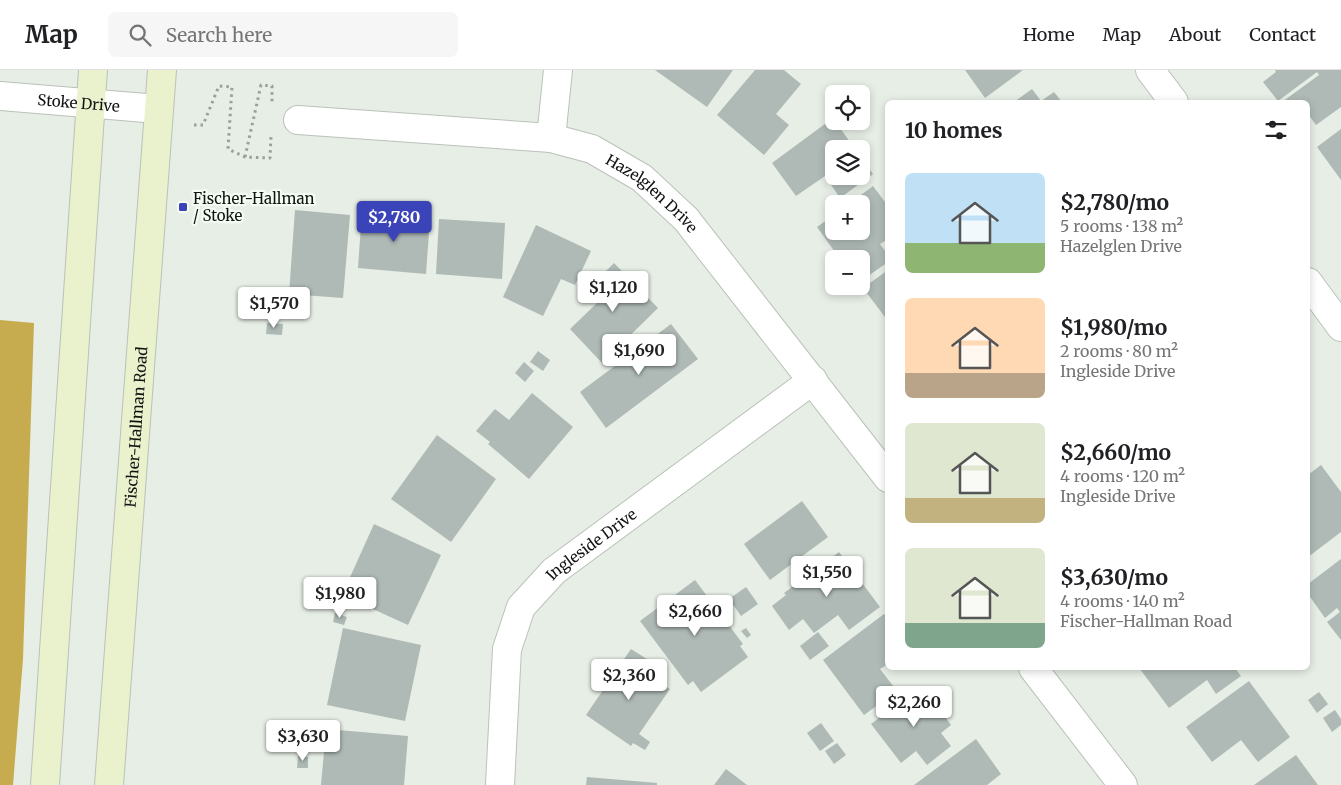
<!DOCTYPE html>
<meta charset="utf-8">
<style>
:root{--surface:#fff;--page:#f6f6f6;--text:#202124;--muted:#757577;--line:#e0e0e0;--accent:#3a43b7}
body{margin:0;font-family:Merriweather,serif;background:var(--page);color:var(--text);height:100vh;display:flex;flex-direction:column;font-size:19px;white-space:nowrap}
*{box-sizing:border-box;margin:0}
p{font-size:16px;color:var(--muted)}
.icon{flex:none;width:28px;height:28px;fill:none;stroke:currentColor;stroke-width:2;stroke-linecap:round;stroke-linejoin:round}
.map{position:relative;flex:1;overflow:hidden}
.drawer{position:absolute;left:885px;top:30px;width:425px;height:570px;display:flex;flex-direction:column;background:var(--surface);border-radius:8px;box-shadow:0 2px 8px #0003}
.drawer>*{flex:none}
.buttons{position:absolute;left:825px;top:15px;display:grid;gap:10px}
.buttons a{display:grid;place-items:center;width:45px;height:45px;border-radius:8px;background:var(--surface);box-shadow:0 2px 8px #0003;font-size:25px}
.price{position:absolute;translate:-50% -42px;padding:0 11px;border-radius:5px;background:#fff;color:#222;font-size:16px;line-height:32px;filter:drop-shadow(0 1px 2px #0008)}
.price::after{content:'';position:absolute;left:50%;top:30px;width:15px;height:11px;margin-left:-8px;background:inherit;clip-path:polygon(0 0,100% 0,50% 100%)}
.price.current{background:var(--accent);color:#fff}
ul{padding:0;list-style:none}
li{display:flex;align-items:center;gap:15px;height:125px;padding:0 20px}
li span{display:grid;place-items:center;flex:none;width:140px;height:100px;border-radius:8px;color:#555}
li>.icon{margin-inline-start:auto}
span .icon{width:60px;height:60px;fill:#fffc;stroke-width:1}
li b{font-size:21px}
h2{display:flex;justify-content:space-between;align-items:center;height:60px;padding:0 20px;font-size:21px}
header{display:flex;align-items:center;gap:30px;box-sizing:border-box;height:70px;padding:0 25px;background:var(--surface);border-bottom:1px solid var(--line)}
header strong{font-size:24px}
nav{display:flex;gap:28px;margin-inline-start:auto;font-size:18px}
.search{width:350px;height:45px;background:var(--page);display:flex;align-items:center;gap:12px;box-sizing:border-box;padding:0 18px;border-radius:8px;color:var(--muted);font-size:19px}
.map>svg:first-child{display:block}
</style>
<header>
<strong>Map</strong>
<div class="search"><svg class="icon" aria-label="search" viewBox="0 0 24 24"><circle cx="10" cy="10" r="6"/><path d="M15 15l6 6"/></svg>Search here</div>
<nav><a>Home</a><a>Map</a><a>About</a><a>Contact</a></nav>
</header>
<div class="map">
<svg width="1341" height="715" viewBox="0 0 1341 715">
<rect width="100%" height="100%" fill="#e6eee5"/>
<!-- forest -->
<path fill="#c6ac4f" d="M0 250 34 253 23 589 13 715H0Z"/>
<!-- building -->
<g fill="#afbab6">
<path d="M655 0H733L707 37Z"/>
<path d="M755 0H784L801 14 776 44 789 55 764 85 717 45Z"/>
<path d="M965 0H1023L985 28Z"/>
<path d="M1275 0H1341V37L1316 55 1308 44V32H1282L1319 5 1317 2 1278 31 1263 12 1276 2Z"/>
<path d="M1032 19 1041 31 1054 22 1062 32H1014Z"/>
<path d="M833 48 855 79H834V106H861V88L873 104 840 128 825 106 796 126 772 93Z"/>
<path d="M1341 59V110L1317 77Z"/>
<path d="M873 116 888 136V169L880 174 888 185V192L861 211V189H840L817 157 834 145V161H861V134H849Z"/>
<path d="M295 140 350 145 343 228 289 224Z"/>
<path d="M362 141 399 144V147L430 149 426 204 358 198Z"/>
<path d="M439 149 505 153 502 209 436 204Z"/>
<path d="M536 155 591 181 575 215 561 209 543 246 503 227Z"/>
<path d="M614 193 658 238 602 293 570 259 597 233 585 222Z"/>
<path d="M888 200V251L863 218Z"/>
<path d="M267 253 283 254 282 265 266 264Z"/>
<path d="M671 254 698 289 606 358 580 322Z"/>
<path d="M538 281 550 290 543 301 530 292Z"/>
<path d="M524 292 534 301 525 312 515 303Z"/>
<path d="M532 323 573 357 529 409 488 374 490 372 476 361 495 339 509 350Z"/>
<path d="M437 365 496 409 451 472 391 429Z"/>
<path d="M1321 395 1341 422V462L1308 487V405Z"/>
<path d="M802 431 828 467 770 510 744 474Z"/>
<path d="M374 454 441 485 408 555 342 525Z"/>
<path d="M839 482 880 537 849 560 838 545 814 563 803 549 789 560 772 536 786 525 784 523Z"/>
<path d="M1341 489V570L1327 552 1340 542 1337 538 1325 548 1308 524V514Z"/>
<path d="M695 510 743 574 740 576 748 587 701 622 693 611 688 615 640 551Z"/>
<path d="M746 517 758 534 741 546 729 529Z"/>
<path d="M335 543 347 547 344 555 333 552Z"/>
<path d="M884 544 888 548V594L880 599 897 621 864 645 823 590Z"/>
<path d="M343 558 421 575 405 651 327 635Z"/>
<path d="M746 558 751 565 747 568 741 561Z"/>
<path d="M818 562 829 576 810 590 800 576Z"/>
<path d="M631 579 650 591 644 601 670 619 639 664 650 672 645 680 633 673 631 676 586 645Z"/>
<path d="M1142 598H1235L1241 606 1216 624 1207 610 1169 638 1140 599Z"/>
<path d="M1249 611 1290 667 1258 692 1241 670 1212 692 1186 657Z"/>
<path d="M922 616 951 655 941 663 951 676 927 695 916 681 901 693 871 654Z"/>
<path d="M1319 622 1328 634 1317 643 1308 630Z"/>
<path d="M1335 640 1341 649V655L1332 662 1323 648Z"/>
<path d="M821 653 834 671 820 681 807 663Z"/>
<path d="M326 659 408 666 404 715H321Z"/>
<path d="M976 669 1001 704 987 715H914Z"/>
<path d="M837 673 846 685 834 694 825 681Z"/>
<path d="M1296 685 1318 715H1254Z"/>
<path d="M298 686 308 687V698H297Z"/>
<path d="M726 699 747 715H714Z"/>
<path d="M587 707 657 713V715H586Z"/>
</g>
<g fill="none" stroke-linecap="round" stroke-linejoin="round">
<defs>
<g id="minor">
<path d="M1150 0 1174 32"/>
<path id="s1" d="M0 26 158 39"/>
<path id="s2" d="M298 50 551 68 592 79 642 108 686 149 888 408"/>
<path d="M551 68 558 0"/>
<path d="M1308 212 1341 257"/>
<path d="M1033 598 1123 715"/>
<path id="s3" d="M500 715 507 579 521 537 554 501 813 310"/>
</g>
<g id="secondary">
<path d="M45 715 93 0"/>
<path id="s4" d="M109 715 162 0"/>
</g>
</defs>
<!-- minor casing -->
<use href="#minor" stroke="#bac2b9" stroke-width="30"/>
<!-- secondary casing -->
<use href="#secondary" stroke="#bac2b9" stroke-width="30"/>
<!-- path -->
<g stroke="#999f99" stroke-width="3" stroke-dasharray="2.5 4" stroke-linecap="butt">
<path d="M194 55H203L219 16 232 17 228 79 245 87 270 88 271 66"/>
<path d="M245 87 261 15 272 16V32"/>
</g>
<!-- minor -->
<use href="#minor" stroke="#fff" stroke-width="28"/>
<!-- secondary -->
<use href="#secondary" stroke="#eaf1cd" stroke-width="28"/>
</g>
<!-- markers -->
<rect fill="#3a43b7" stroke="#f3fbf3" stroke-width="2" x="178" y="132" width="10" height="10" rx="2.5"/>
<g text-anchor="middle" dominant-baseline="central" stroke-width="4.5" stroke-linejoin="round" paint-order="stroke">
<!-- street labels -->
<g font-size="15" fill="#111411" stroke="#f3fbf3">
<text stroke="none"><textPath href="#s1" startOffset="79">Stoke Drive</textPath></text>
<text stroke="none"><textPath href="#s2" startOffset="371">Hazelglen Drive</textPath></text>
<text stroke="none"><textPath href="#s4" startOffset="359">Fischer-Hallman Road</textPath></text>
<text stroke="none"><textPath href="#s3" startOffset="275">Ingleside Drive</textPath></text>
</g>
<!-- poi labels -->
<g font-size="15" fill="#111411" stroke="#f3fbf3" text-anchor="start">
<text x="193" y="128">Fischer-Hallman<tspan x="193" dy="17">/ Stoke</tspan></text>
</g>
</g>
</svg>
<div class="buttons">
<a><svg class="icon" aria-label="locate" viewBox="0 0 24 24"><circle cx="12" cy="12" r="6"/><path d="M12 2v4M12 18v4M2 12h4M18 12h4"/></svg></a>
<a><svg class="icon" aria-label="layers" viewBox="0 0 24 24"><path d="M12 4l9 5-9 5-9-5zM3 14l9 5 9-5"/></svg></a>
<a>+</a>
<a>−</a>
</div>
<b class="price current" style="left:394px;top:173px">$2,780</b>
<b class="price" style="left:613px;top:243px">$1,120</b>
<b class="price" style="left:274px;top:259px">$1,570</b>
<b class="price" style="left:639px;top:306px">$1,690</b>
<b class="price" style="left:827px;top:528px">$1,550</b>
<b class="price" style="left:340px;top:549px">$1,980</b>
<b class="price" style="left:695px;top:567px">$2,660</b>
<b class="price" style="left:629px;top:631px">$2,360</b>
<b class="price" style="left:914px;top:658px">$2,260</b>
<b class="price" style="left:303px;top:692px">$3,630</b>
<section class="drawer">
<h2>10 homes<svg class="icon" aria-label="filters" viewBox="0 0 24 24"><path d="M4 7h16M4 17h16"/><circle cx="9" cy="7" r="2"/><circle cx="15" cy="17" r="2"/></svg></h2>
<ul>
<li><span style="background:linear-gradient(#bfe0f5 70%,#8fb573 0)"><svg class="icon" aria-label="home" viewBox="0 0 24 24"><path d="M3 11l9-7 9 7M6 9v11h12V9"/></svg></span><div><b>$2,780/mo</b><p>5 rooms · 138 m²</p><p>Hazelglen Drive</p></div></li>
<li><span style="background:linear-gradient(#ffd9b3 75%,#b9a48a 0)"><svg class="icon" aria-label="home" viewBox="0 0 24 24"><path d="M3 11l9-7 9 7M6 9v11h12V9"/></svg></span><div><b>$1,980/mo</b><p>2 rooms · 80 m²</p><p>Ingleside Drive</p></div></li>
<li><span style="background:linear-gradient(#dfe7d0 75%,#c2b280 0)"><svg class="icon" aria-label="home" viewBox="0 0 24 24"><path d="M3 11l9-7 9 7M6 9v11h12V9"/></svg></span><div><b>$2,660/mo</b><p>4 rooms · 120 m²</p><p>Ingleside Drive</p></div></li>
<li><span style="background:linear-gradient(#dfe7d0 75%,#7fa58c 0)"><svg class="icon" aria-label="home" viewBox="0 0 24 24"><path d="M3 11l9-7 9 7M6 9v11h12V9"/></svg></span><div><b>$3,630/mo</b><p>4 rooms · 140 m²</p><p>Fischer-Hallman Road</p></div></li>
</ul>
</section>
</div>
